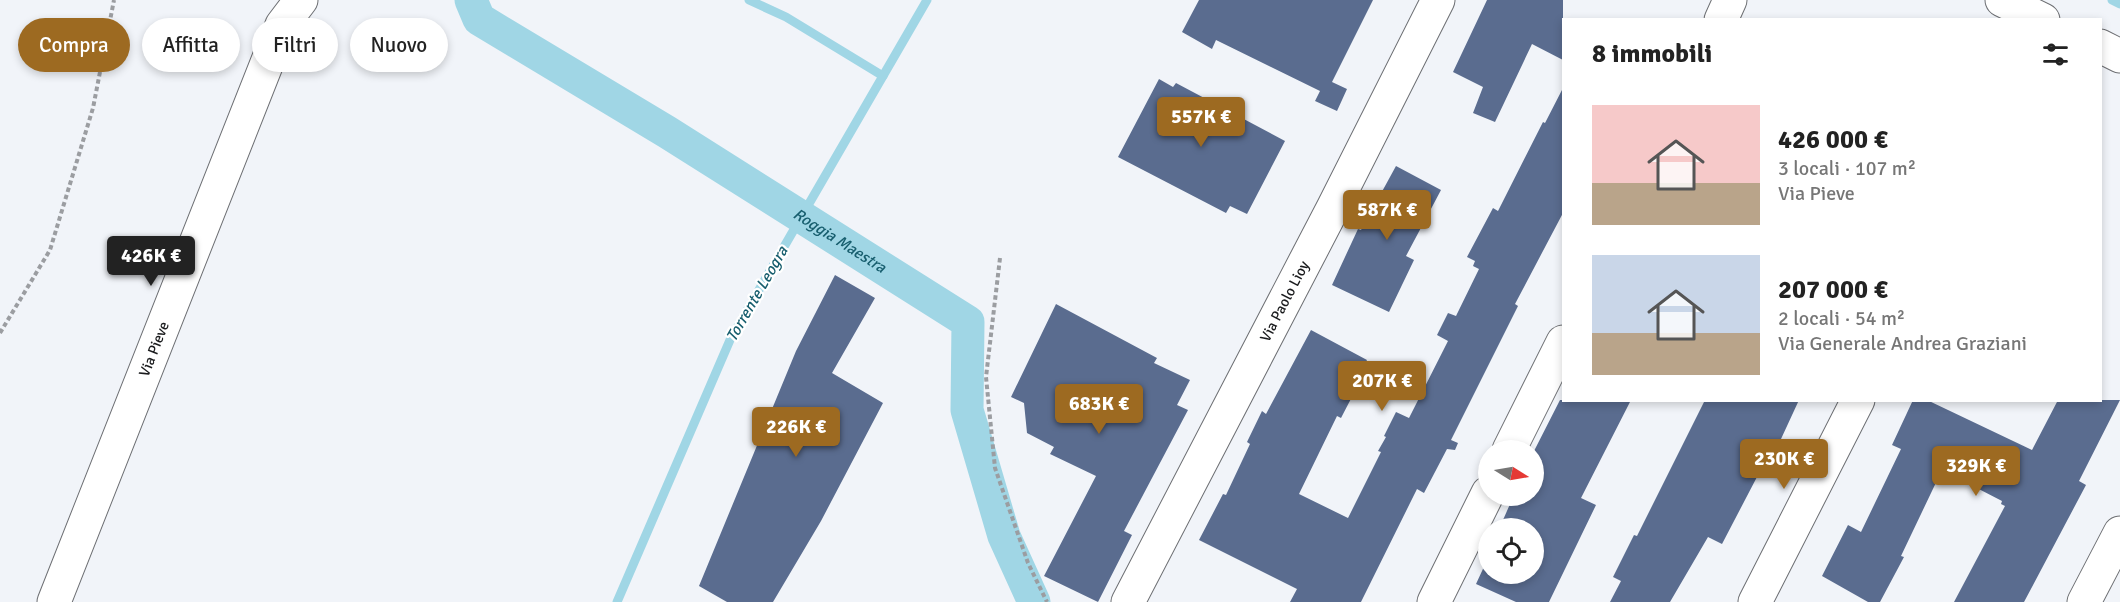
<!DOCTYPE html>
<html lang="it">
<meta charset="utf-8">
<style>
:root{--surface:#fff;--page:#f6f6f6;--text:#222;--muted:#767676;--accent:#9d6a21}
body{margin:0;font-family:Signika,sans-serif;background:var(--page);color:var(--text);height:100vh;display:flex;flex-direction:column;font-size:22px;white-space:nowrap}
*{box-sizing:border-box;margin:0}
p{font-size:20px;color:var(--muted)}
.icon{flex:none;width:33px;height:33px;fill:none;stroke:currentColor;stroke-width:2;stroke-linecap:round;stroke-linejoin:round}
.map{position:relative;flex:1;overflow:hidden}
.sheet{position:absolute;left:1562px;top:18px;width:540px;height:384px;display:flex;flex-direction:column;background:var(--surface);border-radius:0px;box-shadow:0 3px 9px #0003}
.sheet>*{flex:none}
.top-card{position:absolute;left:18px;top:18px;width:570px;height:54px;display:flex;gap:12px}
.needle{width:39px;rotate:101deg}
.tools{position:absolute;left:1478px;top:440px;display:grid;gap:12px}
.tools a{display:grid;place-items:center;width:66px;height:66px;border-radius:50%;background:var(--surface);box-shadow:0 3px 9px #0003;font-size:30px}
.price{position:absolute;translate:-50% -51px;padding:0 14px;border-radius:6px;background:var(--accent);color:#fff;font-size:20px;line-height:39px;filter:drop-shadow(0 2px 3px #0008)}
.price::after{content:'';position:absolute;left:50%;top:36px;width:18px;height:14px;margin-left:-9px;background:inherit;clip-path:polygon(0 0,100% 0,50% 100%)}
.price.active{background:#222;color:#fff}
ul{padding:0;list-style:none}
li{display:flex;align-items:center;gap:18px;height:150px;padding:0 30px}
li span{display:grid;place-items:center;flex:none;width:168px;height:120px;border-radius:0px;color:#555}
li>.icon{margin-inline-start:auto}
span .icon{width:72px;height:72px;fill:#fffc;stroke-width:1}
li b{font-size:26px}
h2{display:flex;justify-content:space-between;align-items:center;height:72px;padding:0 30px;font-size:26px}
.chip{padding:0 21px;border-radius:27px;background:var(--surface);box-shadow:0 3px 9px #0003;font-size:21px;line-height:54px}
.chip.active{background:var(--accent);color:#fff}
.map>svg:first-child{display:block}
</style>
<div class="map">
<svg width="2120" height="602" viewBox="0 0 2120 602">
<rect width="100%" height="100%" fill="#f1f4f9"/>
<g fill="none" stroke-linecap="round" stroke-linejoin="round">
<!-- stream -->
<g stroke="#a0d6e5" stroke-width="9">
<path d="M749 0 786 17 883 76"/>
<path d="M2112 0 2120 4"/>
<path d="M617 602 730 340 927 0"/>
</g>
<!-- canal -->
<path stroke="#a0d6e5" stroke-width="33" id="s1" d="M471 0 479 19 667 132 968 322 967 410 1004 536 1034 602"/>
</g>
<!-- building -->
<g fill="#5a6c8f">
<path d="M1199 0H1373L1332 82 1347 89 1337 111 1315 101 1320 91 1216 40 1212 49 1182 32Z"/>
<path d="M1487 0H1563V60L1532 44 1495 122 1473 113 1483 87 1453 72Z"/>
<path d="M1159 79 1173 87 1176 83 1285 141 1247 214 1230 206 1226 213 1118 157Z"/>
<path d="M1563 88V213L1515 304 1518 306 1451 440 1458 443 1455 450 1447 449 1424 493 1417 489 1361 602H1290L1297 589 1199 540 1223 494 1226 495 1250 444 1247 442 1262 411 1266 414 1311 330 1367 360 1353 390 1355 391 1341 418 1337 416 1299 494 1348 518 1381 452 1378 451 1386 437 1384 436 1396 412 1409 418 1448 341 1437 335 1448 313 1456 316 1479 269 1473 266 1475 261 1467 257 1493 208 1498 211 1543 122 1545 123Z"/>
<path d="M1396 166 1441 190 1406 256 1414 260 1389 312 1332 285 1358 229 1361 230Z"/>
<path d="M835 275 875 298 832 373 883 403 821 521 773 602H727L699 586 796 351Z"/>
<path d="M1056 304 1157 358 1154 363 1190 380 1177 405 1188 410 1124 531 1132 535 1098 602 1044 576 1096 476 1050 454 1054 447 1027 433 1024 403 1011 397Z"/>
<path d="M1560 400H1631L1581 498 1596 505 1549 602H1516L1476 584 1488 558V573H1533V528H1502L1505 521 1503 520 1514 495H1533V453Z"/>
<path d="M1705 400H1799L1763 478 1758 475 1722 544 1708 537 1670 602H1610L1621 581 1613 577 1634 535 1637 536Z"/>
<path d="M1913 400H1927L2032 450 2058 400H2120L2079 481 2086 485 2024 602H1954L2005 506 2001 504 2002 501 1942 470 1901 556 1904 557 1880 602H1868L1822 576 1848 525 1861 532 1901 449 1892 445Z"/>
</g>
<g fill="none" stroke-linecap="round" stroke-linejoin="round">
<defs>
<g id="street">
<path d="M2002 0 2043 20"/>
<path d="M1721 20 1730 0"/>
<path d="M2100 46 2120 56"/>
<path d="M1509 450 1563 342"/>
<path id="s2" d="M1128 602 1333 208 1438 0"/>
<path d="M1434 602 1488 493"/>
<path d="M1755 602 1858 400"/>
<path d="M2084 602 2120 533"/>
</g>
<g id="secondary">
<path id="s3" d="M54 602 282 25 301 0"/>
</g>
</defs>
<!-- street casing -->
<use href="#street" stroke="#6d6f73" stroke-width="35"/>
<!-- secondary casing -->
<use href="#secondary" stroke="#6d6f73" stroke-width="35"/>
<!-- path -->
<g stroke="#9b9da1" stroke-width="4" stroke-dasharray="4.5 3" stroke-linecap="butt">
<path d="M1000 258 986 377 995 468 1028 563 1047 602"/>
<path d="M0 333 50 250 93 108 114 0"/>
</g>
<!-- street -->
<use href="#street" stroke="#fff" stroke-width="33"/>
<!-- secondary -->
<use href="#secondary" stroke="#fff" stroke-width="33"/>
</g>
<g text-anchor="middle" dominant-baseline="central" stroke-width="4.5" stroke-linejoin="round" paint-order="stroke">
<!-- street labels -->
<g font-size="15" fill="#1b1c1e" stroke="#fff">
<text stroke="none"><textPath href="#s2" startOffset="339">Via Paolo Lioy</textPath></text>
<text stroke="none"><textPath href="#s3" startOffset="272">Via Pieve</textPath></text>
</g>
<!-- water labels -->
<g font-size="16" font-style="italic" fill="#175e6e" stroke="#fff">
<text stroke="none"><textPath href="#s1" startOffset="444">Roggia Maestra</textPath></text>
<text transform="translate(757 294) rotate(-60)">Torrente Leogra</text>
</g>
</g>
</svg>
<div class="tools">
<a><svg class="needle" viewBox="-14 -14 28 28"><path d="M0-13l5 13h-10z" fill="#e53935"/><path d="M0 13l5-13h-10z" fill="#767676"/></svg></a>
<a><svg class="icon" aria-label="locate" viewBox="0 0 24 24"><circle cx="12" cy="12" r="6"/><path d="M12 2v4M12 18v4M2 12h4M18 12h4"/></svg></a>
</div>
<b class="price" style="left:1201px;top:148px">557K €</b>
<b class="price" style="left:1387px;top:241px">587K €</b>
<b class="price active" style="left:151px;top:287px">426K €</b>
<b class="price" style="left:1382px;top:412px">207K €</b>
<b class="price" style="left:1099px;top:435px">683K €</b>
<b class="price" style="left:796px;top:458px">226K €</b>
<b class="price" style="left:1784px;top:490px">230K €</b>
<b class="price" style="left:1976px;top:497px">329K €</b>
<div class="top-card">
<a class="chip active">Compra</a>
<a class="chip">Affitta</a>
<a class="chip">Filtri</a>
<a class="chip">Nuovo</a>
</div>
<section class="sheet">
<h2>8 immobili<svg class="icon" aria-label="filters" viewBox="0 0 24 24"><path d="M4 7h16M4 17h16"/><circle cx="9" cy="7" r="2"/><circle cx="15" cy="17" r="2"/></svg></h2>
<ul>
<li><span style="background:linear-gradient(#f6c9c9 65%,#b9a48a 0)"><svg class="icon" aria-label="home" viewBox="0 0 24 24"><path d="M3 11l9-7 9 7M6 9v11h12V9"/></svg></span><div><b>426 000 €</b><p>3 locali · 107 m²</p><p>Via Pieve</p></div></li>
<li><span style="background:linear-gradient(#c9d6e8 65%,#b9a48a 0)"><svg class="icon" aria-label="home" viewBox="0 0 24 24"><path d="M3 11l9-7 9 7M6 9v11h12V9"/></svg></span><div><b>207 000 €</b><p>2 locali · 54 m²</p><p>Via Generale Andrea Graziani</p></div></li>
</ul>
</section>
</div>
